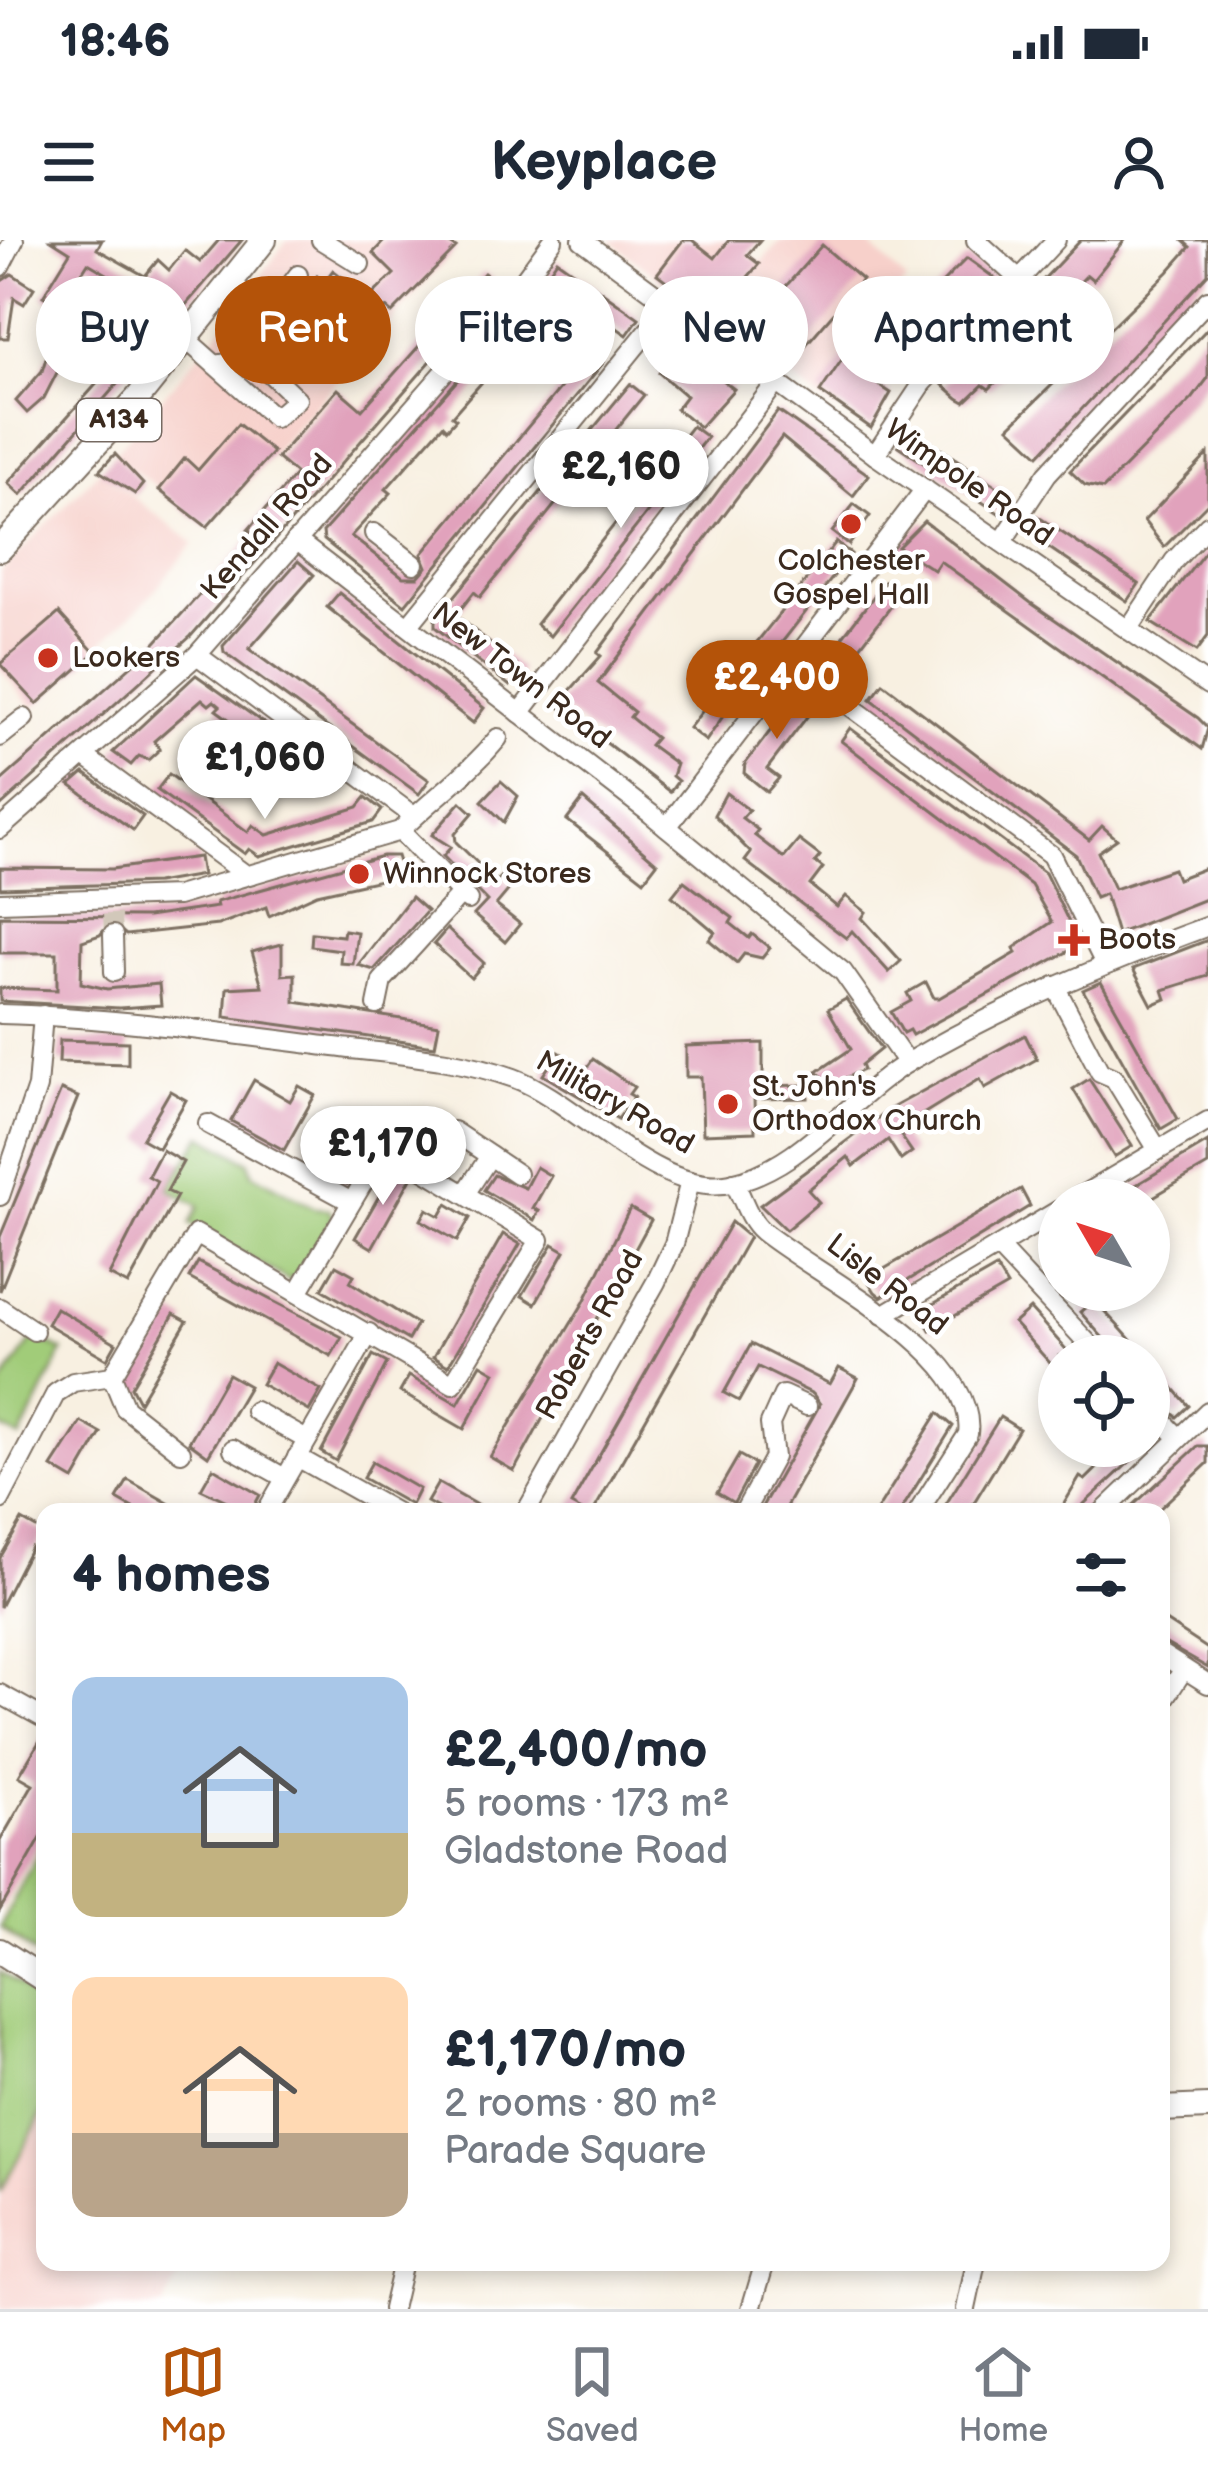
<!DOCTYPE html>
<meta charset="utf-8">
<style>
:root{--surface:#fff;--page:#f2f2f3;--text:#1f2937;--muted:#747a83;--line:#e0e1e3;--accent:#b45309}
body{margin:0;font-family:"Balsamiq Sans",sans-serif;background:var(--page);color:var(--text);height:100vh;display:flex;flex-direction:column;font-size:45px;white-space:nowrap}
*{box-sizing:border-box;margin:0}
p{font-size:39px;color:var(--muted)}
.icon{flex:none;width:66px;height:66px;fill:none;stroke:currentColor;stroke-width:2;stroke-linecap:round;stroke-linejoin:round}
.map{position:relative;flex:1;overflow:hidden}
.side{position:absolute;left:36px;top:1263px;width:1134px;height:768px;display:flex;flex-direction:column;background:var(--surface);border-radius:24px;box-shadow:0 6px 18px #0003}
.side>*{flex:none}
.top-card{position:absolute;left:36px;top:36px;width:1137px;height:108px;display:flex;gap:24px}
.needle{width:78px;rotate:309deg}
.buttons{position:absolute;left:1038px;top:939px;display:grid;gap:24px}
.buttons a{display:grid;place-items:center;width:132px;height:132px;border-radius:50%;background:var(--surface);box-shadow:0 6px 18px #0003;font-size:60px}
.price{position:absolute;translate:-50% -102px;padding:0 27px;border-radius:42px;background:#fff;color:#222;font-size:39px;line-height:78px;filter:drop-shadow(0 3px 6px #0008)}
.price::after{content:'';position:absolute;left:50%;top:72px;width:36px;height:27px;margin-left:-18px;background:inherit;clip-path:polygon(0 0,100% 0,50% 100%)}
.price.selected{background:var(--accent);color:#fff}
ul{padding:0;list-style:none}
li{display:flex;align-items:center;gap:36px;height:300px;padding:0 36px}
li span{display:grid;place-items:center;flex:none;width:336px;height:240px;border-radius:24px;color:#555}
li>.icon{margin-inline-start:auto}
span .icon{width:144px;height:144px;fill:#fffc;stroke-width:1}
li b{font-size:51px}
h2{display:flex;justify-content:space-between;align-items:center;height:144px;padding:0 36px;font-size:51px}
.tag{padding:0 42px;border-radius:54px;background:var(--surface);box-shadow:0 6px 18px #0003;font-size:42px;line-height:108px}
.tag.selected{background:var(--accent);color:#fff}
.status{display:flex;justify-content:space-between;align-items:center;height:84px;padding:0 60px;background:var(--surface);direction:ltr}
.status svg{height:33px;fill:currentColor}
header{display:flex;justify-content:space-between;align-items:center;height:156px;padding:0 36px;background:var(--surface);font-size:54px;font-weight:600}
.tabs{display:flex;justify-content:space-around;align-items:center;height:168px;border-top:3px solid var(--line);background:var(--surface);font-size:33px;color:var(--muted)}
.tabs a{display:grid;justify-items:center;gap:6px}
.tabs .selected{color:var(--accent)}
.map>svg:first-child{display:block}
</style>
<div class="status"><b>18:46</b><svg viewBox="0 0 49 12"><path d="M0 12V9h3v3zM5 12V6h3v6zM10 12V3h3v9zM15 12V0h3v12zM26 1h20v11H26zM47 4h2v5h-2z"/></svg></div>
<header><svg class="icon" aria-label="menu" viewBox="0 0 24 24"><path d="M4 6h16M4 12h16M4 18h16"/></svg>Keyplace<svg class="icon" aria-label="person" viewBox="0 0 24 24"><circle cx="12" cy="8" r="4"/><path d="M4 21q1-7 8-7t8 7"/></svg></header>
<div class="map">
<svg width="1208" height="2069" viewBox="0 0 1208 2069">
<rect width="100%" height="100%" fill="#fff"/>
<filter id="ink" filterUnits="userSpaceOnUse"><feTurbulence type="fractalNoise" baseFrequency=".00833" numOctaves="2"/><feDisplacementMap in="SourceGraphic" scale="24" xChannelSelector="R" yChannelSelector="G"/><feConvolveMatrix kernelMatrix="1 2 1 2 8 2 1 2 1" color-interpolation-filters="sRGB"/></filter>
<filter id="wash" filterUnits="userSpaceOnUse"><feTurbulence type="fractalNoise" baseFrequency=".004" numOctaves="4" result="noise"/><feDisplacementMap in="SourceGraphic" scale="48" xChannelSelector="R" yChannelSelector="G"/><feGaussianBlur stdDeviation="2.7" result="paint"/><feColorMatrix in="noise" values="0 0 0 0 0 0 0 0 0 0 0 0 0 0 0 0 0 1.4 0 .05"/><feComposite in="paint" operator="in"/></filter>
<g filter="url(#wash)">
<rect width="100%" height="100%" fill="#f8f0e1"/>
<!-- built -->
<g fill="#f7d0ca">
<path d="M287 0H444L456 8 207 287 114 214 236 71Z"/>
<path d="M609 0H729L761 23 781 0H864L907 41 856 95 877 110 836 171Z"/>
<path d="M99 231 194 303 145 362 32 468 0 429V333Z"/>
<path d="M45 1868V2022H188L161 2069H0V1952Z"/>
</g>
<!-- green -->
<g fill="#a1cc79" stroke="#6e7b4c" stroke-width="3">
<path d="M202 895 249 922 252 933 315 968 329 969 333 978 304 1034 288 1040 190 984 199 966 169 949Z"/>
<path d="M34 1097 63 1111 20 1198 0 1187V1147Z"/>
<path d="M45 1599V1722L0 1687Z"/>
<path d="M0 1732 45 1762V1868L0 1952Z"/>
</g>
<g id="blocks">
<!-- building -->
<g fill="#e1a2bc">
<path d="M51 0H102L97 9 145 36 158 20 169 30 185 10 200 22 219 0H242L21 255 8 243 109 130 142 82 120 63 133 49 88 23 60 67 43 56 70 12Z"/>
<path d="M385 0H444L456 8 392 73 386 68 337 130 329 124 333 115 329 104 289 72 317 36 324 42 333 30 369 58 394 34 373 13Z"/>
<path d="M683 0H692L715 18 729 0H760L747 15 759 24 714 77 657 34Z"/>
<path d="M1081 0H1125L1093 40 1087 35 1061 62 1037 100 989 149 983 145 965 162 958 158 943 145Z"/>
<path d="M1182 0H1208V34L1039 215 1009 187 1168 32 1190 7Z"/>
<path d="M822 5 862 40 797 115 757 79Z"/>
<path d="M967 18 996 39 913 128 890 107 905 92 899 86Z"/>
<path d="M557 20 639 78 627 95 563 50 452 176 456 179 447 189 443 185 386 249 391 253 351 296 403 337H418L427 327 422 314 591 111 604 122 405 365 324 300 323 292 531 57Z"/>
<path d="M484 33 498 44 191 396 0 567V542L148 411 254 295 248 290 296 234 277 218 338 149 362 170Z"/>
<path d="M12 34 34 48 24 64 14 58 8 98H0V42Z"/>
<path d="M1208 88V138L1193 158 1103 249 1085 245 1070 231Z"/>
<path d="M665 97 734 149 700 187 676 169 686 156 659 133 664 125 651 116Z"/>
<path d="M856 99 874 111 863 128 874 135 871 140 891 153 871 188 820 152Z"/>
<path d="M47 115 64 119 44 158 27 173 16 161 42 131Z"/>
<path d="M630 144 644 155 480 357 474 352 456 375 522 430 510 446 435 387V380Z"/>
<path d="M778 171 869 235 853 256 782 197 598 443 634 472 630 477 656 498 650 505 676 524 672 536 678 541 670 552 557 465 601 416 597 413Z"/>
<path d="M238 184 273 212 207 287 159 250 185 218 198 230Z"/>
<path d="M692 186 707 197 550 396 536 384Z"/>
<path d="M910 188 1011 256 1000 274 898 206Z"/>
<path d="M115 214 143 244 135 254 99 231Z"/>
<path d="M1208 214V263L1164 307 1144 281Z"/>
<path d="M854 264 870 276 849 305 832 292Z"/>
<path d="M1037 276 1139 344 1127 361 1026 292Z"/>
<path d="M924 281 1031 363 1198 478 1208 488 1202 509 940 321 934 330 898 307Z"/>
<path d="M836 302 851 314 762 428 758 425 706 501 689 488Z"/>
<path d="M1208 308V396L1197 411 1150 382Z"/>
<path d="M298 321 314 335 249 409 429 540 419 554 224 412 223 406Z"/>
<path d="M886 340 902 352 840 433 824 421Z"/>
<path d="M339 353 484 468 473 483 327 367Z"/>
<path d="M59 373 95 413 37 464 0 424Z"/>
<path d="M196 435 327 528 316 542 216 470 220 466 214 461 209 465 202 459 154 501 160 509 148 520 139 516 131 525 113 512Z"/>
<path d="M883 443 1089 600 1102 586 1117 599 1098 612 1114 649 1173 629 1177 639 1208 627V658L1117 694 1105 654 1095 658 1076 615 871 459Z"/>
<path d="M800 452 816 465 767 529 779 538 767 552 744 533 745 524Z"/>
<path d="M850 488 1045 633 1080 705 912 795 909 790 903 793 891 772 911 761 907 753 926 742 934 758H939L1016 713 1014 708 1052 682 1031 645 841 501Z"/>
<path d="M84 533 143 576 133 590 70 545Z"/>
<path d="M169 534 248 592 253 585 267 595 358 567 366 557 382 570 373 582 259 616 249 609 245 614 157 550Z"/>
<path d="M501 541 518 556 504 582 482 561Z"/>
<path d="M726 553 749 570 742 578 758 590 754 595 784 618 799 600 820 616 815 622 823 628 810 645 837 667 846 656 866 672 862 678 901 721 889 732 852 691 846 698 745 621 751 613 714 575Z"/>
<path d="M583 559 657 623 644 640 567 580Z"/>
<path d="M461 562 473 573 455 594 456 602 496 641 501 636 512 646 496 665 520 684 505 702 474 675 487 661 443 616 451 607 432 595Z"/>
<path d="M382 616H397L403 635 317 654 269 676 266 667 218 685 126 695 111 682 100 695 82 701 81 743 107 749 159 744 161 765 119 768 0 761V748L57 750V713H0V676L147 677 217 667 216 662Z"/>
<path d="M199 617 202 635 156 643 0 648V628L112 629Z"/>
<path d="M684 641 733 678 730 683 749 698 752 694 770 708 762 718 744 714 737 723 709 700 715 692 672 656Z"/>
<path d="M411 657 427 671 374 730 358 725Z"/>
<path d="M447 689 484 723 471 738 434 704Z"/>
<path d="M344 690 357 692 353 724 340 723 341 710 311 706 312 693 343 696Z"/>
<path d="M1208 700V736L1163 750 1166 759 1152 765 1133 729Z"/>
<path d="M282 704V735L295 734V762L439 785 435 806 225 777 227 748 262 746 252 712Z"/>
<path d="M1101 742 1178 879 1161 889 1083 750Z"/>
<path d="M846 759 881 809 861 825 863 830 831 844 817 832 851 809 828 769Z"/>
<path d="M1025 795 1037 819 985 848 980 839 897 890 912 912 901 920 888 900 854 926 848 917 808 950 819 962 786 990 760 965 890 869Z"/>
<path d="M60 800 128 802V824L59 822Z"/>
<path d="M763 803V846L808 845V858L754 859 755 892 703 894 701 837H686V806Z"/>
<path d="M559 812 586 829 593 819 634 847 629 854 634 857 618 879 543 835Z"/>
<path d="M1089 839 1132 906 1114 917 1073 849Z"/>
<path d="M254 840 290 861 299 846 315 855 284 910 231 881Z"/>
<path d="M61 850 78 857 0 1051V997Z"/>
<path d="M170 851 186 860 158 908 142 899Z"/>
<path d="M359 894 372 901 347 944 308 923 314 912 339 927Z"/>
<path d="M1208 902V925L1175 944 1148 960H1111Z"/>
<path d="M162 910 183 922 167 951 177 956 128 1045 109 1035 157 941 148 936Z"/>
<path d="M536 927 551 936 533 968 539 971 534 980 484 950 494 935 525 948Z"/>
<path d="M395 928 411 938 372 1008 355 998Z"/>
<path d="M1021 949 1030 966 881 1057 875 1052 867 1039Z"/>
<path d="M447 964 470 978 457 1001 421 980 427 969 440 976Z"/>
<path d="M630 968 651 980 514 1231 490 1217 584 1062Z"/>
<path d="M731 982 749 997 593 1272H584L571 1265Z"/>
<path d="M503 994 520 1004 448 1126 433 1117Z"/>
<path d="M553 1004 565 1011 535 1064 522 1056Z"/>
<path d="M198 1022 342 1097 331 1116 189 1038Z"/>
<path d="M336 1025 354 1035 350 1042 417 1084 408 1100 322 1049Z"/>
<path d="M996 1028 1007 1046 930 1090 919 1072Z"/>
<path d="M1094 1060 1121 1089 1145 1116H1119L1080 1072Z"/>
<path d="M56 1068 116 1103 107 1119 47 1084Z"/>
<path d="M1030 1069 1072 1116H1059V1133L1014 1083Z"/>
<path d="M174 1074 187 1081 139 1162 131 1147Z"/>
<path d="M751 1104 830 1144 839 1128 858 1138 783 1272H759L820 1164 813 1154 758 1127 739 1161 724 1153Z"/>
<path d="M373 1115 387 1123 336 1221 321 1212Z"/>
<path d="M1149 1120 1189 1166 1177 1177 1149 1154Z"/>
<path d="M273 1123 321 1150 309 1171 261 1144Z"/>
<path d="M481 1124 495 1132 464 1189 400 1152 409 1136 458 1164Z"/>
<path d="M228 1134 249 1146 208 1216 189 1202Z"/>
<path d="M938 1173 953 1186 900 1272H876Z"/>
<path d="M1000 1177 1019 1189 968 1272H958L946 1264Z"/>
<path d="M81 1182 101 1193 74 1240 52 1227Z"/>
<path d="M1120 1206H1147L1084 1264 1090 1272H1059L1080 1237 1085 1240Z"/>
<path d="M1198 1206H1208V1223L1156 1272H1126Z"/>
<path d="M739 1215 755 1224 734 1263 717 1253Z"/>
<path d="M372 1222 419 1249 411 1265 363 1238Z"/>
<path d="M213 1228 260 1255 251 1272 201 1249Z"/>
<path d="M128 1240 184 1272H140L117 1259Z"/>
<path d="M438 1243 489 1272H445L427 1262Z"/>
<path d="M22 1280 45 1293 35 1310 31 1307 0 1367V1318Z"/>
<path d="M1161 1378 1208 1409V1428L1161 1401Z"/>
<path d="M45 1492V1591L0 1670V1601L33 1544 19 1536Z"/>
</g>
</g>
</g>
<g filter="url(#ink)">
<use href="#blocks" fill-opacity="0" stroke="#7d6f62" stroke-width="3"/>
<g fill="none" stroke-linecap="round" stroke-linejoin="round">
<!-- minor-tunnel -->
<path stroke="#d2c8ba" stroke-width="18" stroke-dasharray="18 9" stroke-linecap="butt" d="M112 674 113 695"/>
<defs>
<g id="minor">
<path d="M321 0 360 24"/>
<path d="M582 0 875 215 1208 445"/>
<path d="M976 0 1019 39"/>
<path d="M0 27 14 0"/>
<path d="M230 43 320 114"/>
<path d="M269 74 298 35"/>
<path d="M186 99 275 178 297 159 255 119 215 125"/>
<path d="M875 215 923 143 1056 0"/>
<path d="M374 293 414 324"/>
<path d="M296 300 651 574 843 732 907 823"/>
<path d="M1002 302 1047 234 1208 60"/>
<path d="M409 385 669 65"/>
<path d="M1128 390 1174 321 1208 285"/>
<path d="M197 415 411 574"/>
<path d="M795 425 1051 615 1105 724"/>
<path d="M520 473 776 143"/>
<path d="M0 497 24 478"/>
<path d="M84 516 246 635"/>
<path d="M667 587 925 249"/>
<path d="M0 589 197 415 517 49 553 0"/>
<path d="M400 591 468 660"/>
<path d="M0 662 177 656 400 591C431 559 468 535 498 498"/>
<path d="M113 695 114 732"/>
<path d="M1055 746 1100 832 1114 838 1158 910"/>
<path d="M377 765 382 741 461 654"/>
<path d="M0 774C110 777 217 792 326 806 387 814 456 817 514 838 579 862 658 958 731 943 802 928 850 857 910 821 1005 765 1105 724 1208 686"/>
<path d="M208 884 348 960"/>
<path d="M453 891 517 934"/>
<path d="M734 942C743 958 748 979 762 991 816 1035 978 1113 968 1194L918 1272"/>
<path d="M465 954 490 916"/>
<path d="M0 956 37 847 43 775"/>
<path d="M1074 960 1208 881"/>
<path d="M998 1007 1100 1116"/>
<path d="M0 1068 34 1091"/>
<path d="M883 1075 1059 970"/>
<path d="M112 1136 125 1168 181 1212"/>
<path d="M1149 1167 1179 1198"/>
<path d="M255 1171 307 1200"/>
<path d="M233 1209 285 1238"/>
<path d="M297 1217 395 1272"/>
<path d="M0 1260 56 1153 73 1142 112 1136 196 994 453 1144 540 1000 385 906 299 1051"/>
<path d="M266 1272 369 1093"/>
<path d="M526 1272 656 1042 674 1004 690 941"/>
<path d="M744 1272 774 1217 770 1184 783 1155 807 1166"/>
<path d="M1103 1272 1208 1171"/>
<path d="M1161 1414 1208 1444"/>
<path d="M0 1454 45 1479"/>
<path d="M1161 1464 1184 1429"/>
<path d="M392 2069 403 2022"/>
<path d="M751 2069 765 2022"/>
<path d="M966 2069 976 2022"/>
</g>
<g id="major">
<path d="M0 309 137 159 264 0"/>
<path d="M0 1711 45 1740"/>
<path d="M1161 1869 1208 1867"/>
</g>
</defs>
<!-- minor casing -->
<use href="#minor" stroke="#7d6f62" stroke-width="22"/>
<!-- major casing -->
<use href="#major" stroke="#7d6f62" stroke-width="28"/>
<!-- minor -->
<use href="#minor" stroke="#fff" stroke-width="18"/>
<!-- major -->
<use href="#major" stroke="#fff" stroke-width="24"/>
</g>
</g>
<!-- markers -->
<g fill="#c8321e" stroke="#fff" stroke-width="4.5">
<circle cx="851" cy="284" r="12"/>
<circle cx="48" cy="418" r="12"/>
<circle cx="359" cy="634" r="12"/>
<path d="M1068 682h12v12h12v12h-12v12h-12v-12h-12v-12h12z"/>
<circle cx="728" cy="864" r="12"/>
</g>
<g text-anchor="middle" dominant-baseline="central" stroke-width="9" stroke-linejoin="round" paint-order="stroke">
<!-- shield labels -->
<rect fill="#fff" stroke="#766a62" stroke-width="3" x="77" y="159" width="84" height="42" rx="9"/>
<g font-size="27" font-weight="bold" fill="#3b2a1e">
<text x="119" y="180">A134</text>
</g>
<!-- street labels -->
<g font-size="30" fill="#3b2a1e" stroke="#fff">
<text transform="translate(969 243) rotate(35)">Wimpole Road</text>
<text transform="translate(267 287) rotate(-49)">Kendall Road</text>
<text transform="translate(521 436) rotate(38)">New Town Road</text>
<text transform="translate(615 863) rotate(30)">Military Road</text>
<text transform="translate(887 1045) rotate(38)">Lisle Road</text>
<text transform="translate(590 1095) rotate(-61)">Roberts Road</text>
</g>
<!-- poi labels -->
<g font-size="30" fill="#3b2a1e" stroke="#fff" text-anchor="start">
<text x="851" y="321" text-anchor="middle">Colchester<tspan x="851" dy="34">Gospel Hall</tspan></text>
<text x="72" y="418">Lookers</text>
<text x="383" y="634">Winnock Stores</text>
<text x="1098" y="700">Boots</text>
<text x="752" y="847">St. John's<tspan x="752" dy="34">Orthodox Church</tspan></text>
</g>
</g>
</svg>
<div class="buttons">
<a><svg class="needle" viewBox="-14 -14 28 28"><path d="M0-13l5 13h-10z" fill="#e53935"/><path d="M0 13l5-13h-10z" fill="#747a83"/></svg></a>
<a><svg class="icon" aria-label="locate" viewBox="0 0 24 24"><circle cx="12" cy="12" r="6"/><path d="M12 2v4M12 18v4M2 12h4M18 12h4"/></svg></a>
</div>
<b class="price" style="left:621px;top:291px">£2,160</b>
<b class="price selected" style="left:777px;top:502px">£2,400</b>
<b class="price" style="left:265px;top:582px">£1,060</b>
<b class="price" style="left:383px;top:968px">£1,170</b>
<div class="top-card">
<a class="tag">Buy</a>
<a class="tag selected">Rent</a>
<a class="tag">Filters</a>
<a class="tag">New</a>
<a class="tag">Apartment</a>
</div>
<section class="side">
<h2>4 homes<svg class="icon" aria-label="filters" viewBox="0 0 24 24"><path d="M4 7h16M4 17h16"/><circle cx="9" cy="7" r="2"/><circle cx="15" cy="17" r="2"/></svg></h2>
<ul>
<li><span style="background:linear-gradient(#a9c7e8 65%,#c2b280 0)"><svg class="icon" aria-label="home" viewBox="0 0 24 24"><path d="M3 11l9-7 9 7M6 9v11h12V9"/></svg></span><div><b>£2,400/mo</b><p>5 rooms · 173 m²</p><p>Gladstone Road</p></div></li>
<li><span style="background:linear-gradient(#ffd9b3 65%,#b9a48a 0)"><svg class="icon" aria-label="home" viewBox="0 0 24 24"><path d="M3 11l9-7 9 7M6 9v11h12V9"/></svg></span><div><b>£1,170/mo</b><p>2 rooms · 80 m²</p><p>Parade Square</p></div></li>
</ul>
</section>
</div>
<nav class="tabs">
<a class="selected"><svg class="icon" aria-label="map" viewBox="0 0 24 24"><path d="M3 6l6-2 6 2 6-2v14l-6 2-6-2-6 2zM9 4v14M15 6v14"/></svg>Map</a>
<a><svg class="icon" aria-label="saved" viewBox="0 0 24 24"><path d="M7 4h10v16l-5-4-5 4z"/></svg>Saved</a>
<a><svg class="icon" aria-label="home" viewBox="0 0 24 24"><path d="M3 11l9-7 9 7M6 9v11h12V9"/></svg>Home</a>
</nav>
